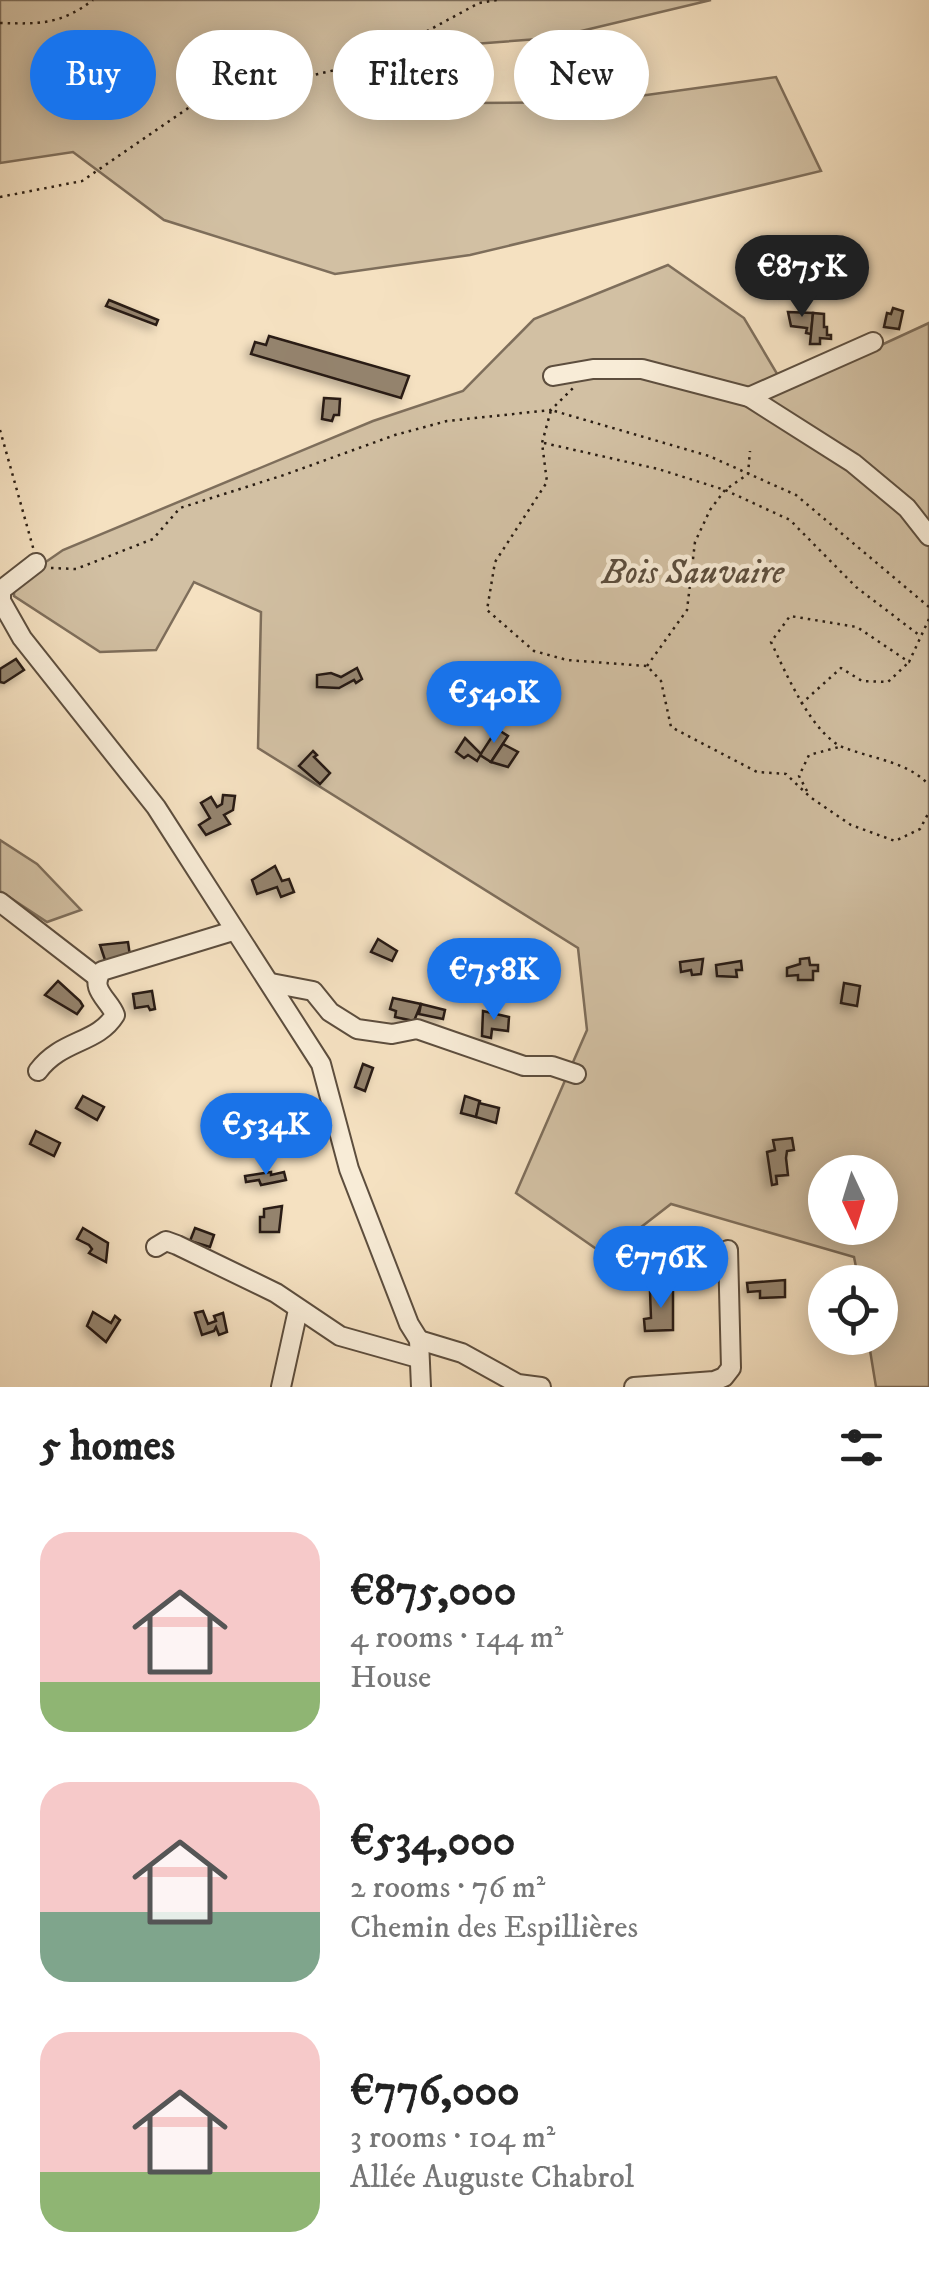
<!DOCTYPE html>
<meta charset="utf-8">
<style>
:root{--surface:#fff;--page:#f2f2f2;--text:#222;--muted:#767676;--accent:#1a73e8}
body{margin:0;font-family:"IM FELL DW Pica",serif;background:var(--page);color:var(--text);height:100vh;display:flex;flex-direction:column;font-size:38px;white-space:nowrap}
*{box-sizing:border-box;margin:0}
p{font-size:32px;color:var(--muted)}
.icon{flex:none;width:55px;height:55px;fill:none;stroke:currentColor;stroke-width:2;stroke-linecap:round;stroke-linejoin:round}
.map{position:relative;height:1387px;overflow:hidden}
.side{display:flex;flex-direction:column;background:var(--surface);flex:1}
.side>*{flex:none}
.banner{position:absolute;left:30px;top:30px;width:870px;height:90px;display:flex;gap:20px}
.needle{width:65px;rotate:176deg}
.fabs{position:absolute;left:808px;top:1155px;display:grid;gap:20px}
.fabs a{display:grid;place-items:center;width:90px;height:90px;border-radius:50%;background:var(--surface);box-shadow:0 5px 25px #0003;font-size:50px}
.price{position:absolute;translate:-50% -85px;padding:0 22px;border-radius:35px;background:var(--accent);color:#fff;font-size:32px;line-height:65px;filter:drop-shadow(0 2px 5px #0008)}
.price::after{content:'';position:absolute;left:50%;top:60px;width:30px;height:22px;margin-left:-15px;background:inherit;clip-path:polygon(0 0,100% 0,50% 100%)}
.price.current{background:#222;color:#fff}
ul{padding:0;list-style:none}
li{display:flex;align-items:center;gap:30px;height:250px;padding:0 40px}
li span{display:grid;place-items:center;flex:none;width:280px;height:200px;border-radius:30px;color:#555}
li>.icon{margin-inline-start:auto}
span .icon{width:120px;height:120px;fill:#fffc;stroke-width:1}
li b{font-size:42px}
h2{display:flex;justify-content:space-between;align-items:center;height:120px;padding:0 40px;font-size:42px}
.tag{padding:0 35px;border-radius:45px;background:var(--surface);box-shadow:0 5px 25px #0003;font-size:35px;line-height:90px}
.tag.current{background:var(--accent);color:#fff}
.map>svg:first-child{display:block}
</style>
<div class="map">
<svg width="929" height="1387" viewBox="0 0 929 1387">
<defs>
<filter id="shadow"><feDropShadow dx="-4.5" dy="4.5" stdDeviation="5" flood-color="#0004"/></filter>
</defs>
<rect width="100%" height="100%" fill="#f5e1c1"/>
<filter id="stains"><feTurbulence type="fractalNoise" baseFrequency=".002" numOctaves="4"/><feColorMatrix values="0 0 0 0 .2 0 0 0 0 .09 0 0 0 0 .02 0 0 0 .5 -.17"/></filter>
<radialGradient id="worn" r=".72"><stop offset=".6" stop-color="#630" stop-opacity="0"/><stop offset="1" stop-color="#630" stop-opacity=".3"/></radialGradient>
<!-- green -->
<g fill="#d2c0a3" stroke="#7e6e5b" stroke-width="2.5" fill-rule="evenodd">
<path d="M0 0H711L552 38 434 47 409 84 471 103 596 102 776 77 821 171 470 255 335 274 164 220 73 152 0 163Z"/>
<path d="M668 265 744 318 786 389 929 323V1387H876L868 1338H880V1282H859L854 1257 671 1204 605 1255 516 1193 587 1030 578 948 258 748 261 612 194 582 156 650 100 652 14 596V584L63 550 373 421 463 391 534 319ZM825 1172H880V1228H825Z"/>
<path d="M0 840 37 864 81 910 47 922 0 891Z"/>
</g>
<!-- building -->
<g fill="#94836d" stroke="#2a1d13" stroke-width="2.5" filter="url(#shadow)">
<path d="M109 300 158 320 156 325 106 306Z"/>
<path d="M893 308 903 311 899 329 884 327 887 313 891 314Z"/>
<path d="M788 312 813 313 811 334 806 333 807 328 791 326Z"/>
<path d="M813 313 824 314V327H827V335H831V339L820 338V344H810Z"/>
<path d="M269 336 409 376 401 398 251 354 255 342 266 345Z"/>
<path d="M324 398 340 399 339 415H334L332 421 322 419Z"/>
<path d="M16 659 24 670 4 683 0 682V669Z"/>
<path d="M357 668 362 679 356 683 354 680 339 688 317 687V675L331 673 341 677Z"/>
<path d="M487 672 505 687 483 712 469 699Z"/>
<path d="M497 729 508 736 491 762 480 755Z"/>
<path d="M465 738 481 754 477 761 468 755 464 758 456 752Z"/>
<path d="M503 744 518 752 508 767 491 762Z"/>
<path d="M313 751 317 755 314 757 330 773 320 784 299 766Z"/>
<path d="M223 795 235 796 233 810 224 815 230 824 206 835 199 825 210 818 201 803 211 797 217 807 222 804Z"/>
<path d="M275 866 282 881 289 879 294 892 281 897 277 887 257 894 252 880Z"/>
<path d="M378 939 397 951 392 961 371 952Z"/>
<path d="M128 942 130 956 111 962 105 960 100 945Z"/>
<path d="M809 958 810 965H818V971H813V980H798V975L787 976V968L800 964V959Z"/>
<path d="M703 959 701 974 692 975 691 970 681 972 680 962Z"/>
<path d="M741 961 742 970H736L737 977 717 976 716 965Z"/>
<path d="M58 981 80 1001 83 1006 77 1014 45 995Z"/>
<path d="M844 983 860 986 857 1006 841 1003Z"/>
<path d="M152 991 155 1009 150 1010 148 1006 135 1008 133 994Z"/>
<path d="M393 998 421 1004 414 1021 395 1017 396 1011 390 1009Z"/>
<path d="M421 1004 445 1010 443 1019 419 1014Z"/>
<path d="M483 1011 509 1017 508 1031 492 1029 491 1038 482 1036Z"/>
<path d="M363 1064 373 1068 365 1091 355 1087Z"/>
<path d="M83 1096 104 1107 97 1120 76 1108Z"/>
<path d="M465 1096 480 1101 476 1117 461 1113Z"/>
<path d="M479 1103 499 1108 496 1123 476 1117Z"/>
<path d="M252 1129 256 1139 235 1148 229 1136Z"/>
<path d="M36 1131 60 1143 54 1156 30 1144Z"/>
<path d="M792 1138 794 1150 787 1151 786 1158 788 1175 776 1176 777 1184 772 1185 767 1152 775 1150 773 1140Z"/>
<path d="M271 1172V1175L284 1172 286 1180 261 1185 259 1180 246 1182 245 1176Z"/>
<path d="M282 1206 279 1232H260V1217H264V1209Z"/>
<path d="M83 1228 108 1243 106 1262 89 1253 92 1249 89 1245 77 1239Z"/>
<path d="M195 1228 214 1235 210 1247 190 1241Z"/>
<path d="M785 1280V1297L760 1298V1291L748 1292 747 1283Z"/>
<path d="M673 1290V1330L645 1331 644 1319 651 1318 650 1291Z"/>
<path d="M203 1311 208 1324 216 1321 214 1316 223 1313 227 1332 219 1335 216 1327 214 1331 202 1335 195 1313Z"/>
<path d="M93 1312 111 1323 115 1316 120 1320 106 1342 87 1326Z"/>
</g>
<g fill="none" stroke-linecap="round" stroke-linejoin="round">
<defs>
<g id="minor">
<path d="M553 376 593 369H642L749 397 853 463 907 508 929 536"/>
<path d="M749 397 873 342"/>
<path d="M36 563 1 590V601L22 638 156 807 321 1064 349 1169 409 1324 419 1340 421 1387"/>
<path d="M0 902 97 977"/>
<path d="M271 983 313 991 330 1012 357 1029 392 1034 417 1029 524 1066H552L576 1074"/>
<path d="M38 1071C62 1039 97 1044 115 1015 110 1000 88 989 102 971L233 931"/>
<path d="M156 1247 166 1241 177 1245 276 1293 340 1336 418 1358"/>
<path d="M419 1340 462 1353 518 1384 541 1387"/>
<path d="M281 1387 298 1310"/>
<path d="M634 1387 714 1381 724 1377 731 1368 728 1250"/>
</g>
</defs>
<!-- minor casing -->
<use href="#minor" stroke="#5d4e3e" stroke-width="22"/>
<!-- path -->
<g stroke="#2a1d13" stroke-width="2.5" stroke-dasharray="2.5 5" stroke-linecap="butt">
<path d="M0 23C39 24 60 25 93 0"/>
<path d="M0 197 82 181 197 102 370 62 479 3 497 0"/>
<path d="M0 430 34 551"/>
<path d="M544 443 658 469 725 490 790 520 856 587 919 635"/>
<path d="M51 568 76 569 153 539 180 508 284 475 395 435 447 421 551 410 574 387"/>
<path d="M929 607 796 495 709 456 551 410 542 443 547 482 495 562 487 610 534 651 567 660 647 666 661 681 671 727 757 772 786 774 810 797 851 825 895 841 920 829 929 812"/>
<path d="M929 619 909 662 857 627 790 616 771 642C785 671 813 737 845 748 874 759 908 762 929 785"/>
<path d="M647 666 687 610 695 542 710 510 725 490 748 474 750 451"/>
<path d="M801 704 841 668 862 681 888 682 908 663"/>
<path d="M807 791 799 776 809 755 839 747"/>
</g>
<!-- minor -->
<use href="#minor" stroke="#f8ecd7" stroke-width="18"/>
</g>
<g text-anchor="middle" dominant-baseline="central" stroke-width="9" stroke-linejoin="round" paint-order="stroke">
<!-- park labels -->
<g font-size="35" font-style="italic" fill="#5c4e3e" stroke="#f8ecd7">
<text x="693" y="573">Bois Sauvaire</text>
</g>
</g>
<rect width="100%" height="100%" filter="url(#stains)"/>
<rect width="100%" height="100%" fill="url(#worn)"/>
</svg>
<div class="fabs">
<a><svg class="needle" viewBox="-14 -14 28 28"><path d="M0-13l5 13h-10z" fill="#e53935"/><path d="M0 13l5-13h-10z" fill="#767676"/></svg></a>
<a><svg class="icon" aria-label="locate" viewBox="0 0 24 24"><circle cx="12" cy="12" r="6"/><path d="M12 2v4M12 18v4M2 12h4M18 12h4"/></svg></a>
</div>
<b class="price current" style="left:802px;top:320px">€875K</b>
<b class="price" style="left:494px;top:746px">€540K</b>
<b class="price" style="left:494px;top:1023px">€758K</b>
<b class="price" style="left:266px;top:1178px">€534K</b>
<b class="price" style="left:661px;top:1311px">€776K</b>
<div class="banner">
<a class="tag current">Buy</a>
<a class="tag">Rent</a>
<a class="tag">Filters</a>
<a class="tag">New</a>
</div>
</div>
<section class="side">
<h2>5 homes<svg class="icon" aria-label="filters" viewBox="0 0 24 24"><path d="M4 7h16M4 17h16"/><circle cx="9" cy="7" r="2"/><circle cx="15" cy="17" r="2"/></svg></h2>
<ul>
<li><span style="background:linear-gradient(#f6c9c9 75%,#8fb573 0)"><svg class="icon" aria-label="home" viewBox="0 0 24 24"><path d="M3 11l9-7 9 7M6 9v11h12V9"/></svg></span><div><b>€875,000</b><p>4 rooms · 144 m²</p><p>House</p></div></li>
<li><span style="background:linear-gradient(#f6c9c9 65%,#7fa58c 0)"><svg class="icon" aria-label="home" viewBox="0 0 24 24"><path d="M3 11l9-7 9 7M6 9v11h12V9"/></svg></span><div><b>€534,000</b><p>2 rooms · 76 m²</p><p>Chemin des Espillières</p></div></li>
<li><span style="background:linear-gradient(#f6c9c9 70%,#8fb573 0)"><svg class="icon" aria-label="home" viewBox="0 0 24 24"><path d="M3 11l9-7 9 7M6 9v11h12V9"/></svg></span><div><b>€776,000</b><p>3 rooms · 104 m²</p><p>Allée Auguste Chabrol</p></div></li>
</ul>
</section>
